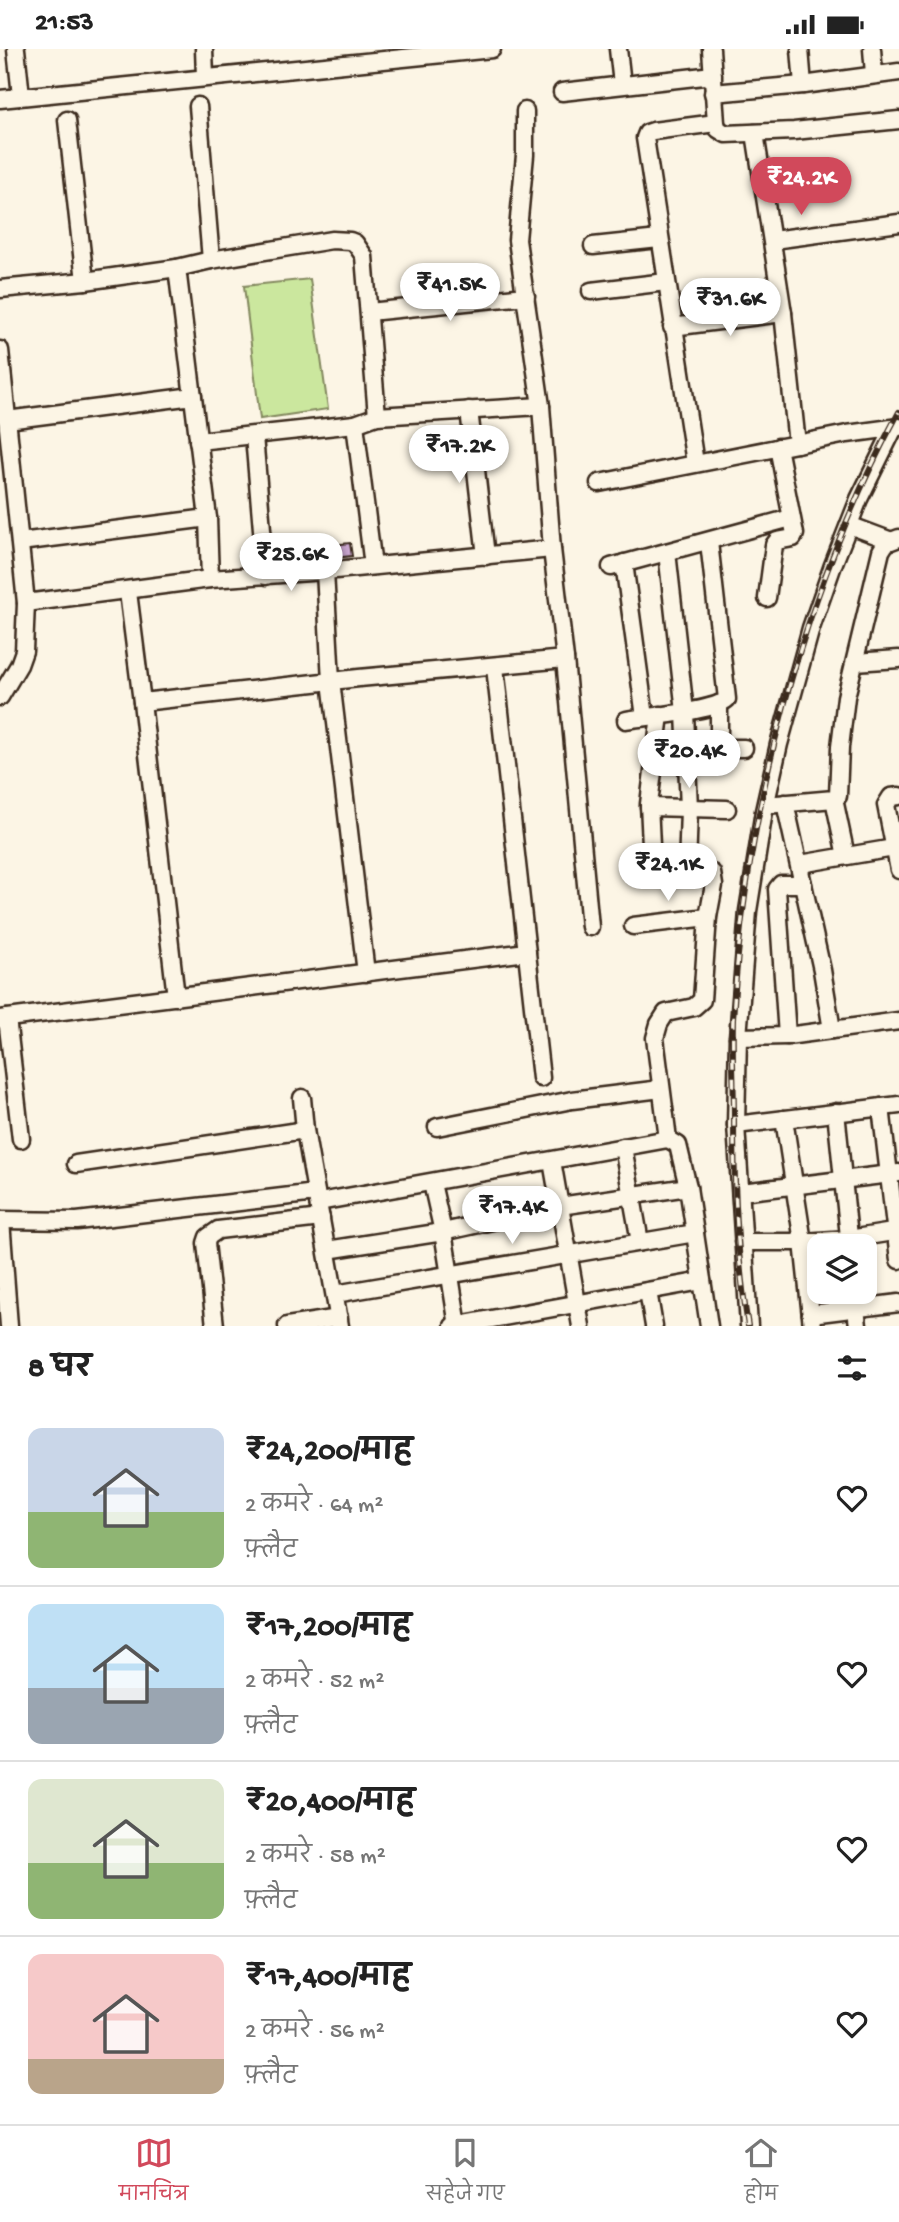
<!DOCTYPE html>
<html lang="hi">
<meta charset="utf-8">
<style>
:root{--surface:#fff;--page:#f2f2f2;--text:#222;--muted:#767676;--line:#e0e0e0;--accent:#d1495b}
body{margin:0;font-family:"Gochi Hand","Playpen Sans Deva",sans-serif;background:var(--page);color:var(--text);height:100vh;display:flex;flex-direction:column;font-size:26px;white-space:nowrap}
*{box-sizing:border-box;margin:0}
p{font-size:23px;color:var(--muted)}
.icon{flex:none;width:38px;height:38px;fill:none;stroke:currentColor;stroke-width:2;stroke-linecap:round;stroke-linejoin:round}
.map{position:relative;height:1277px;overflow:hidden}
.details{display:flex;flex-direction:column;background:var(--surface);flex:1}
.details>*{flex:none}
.tools{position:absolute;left:807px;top:1185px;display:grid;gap:14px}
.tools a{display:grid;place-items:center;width:70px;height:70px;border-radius:14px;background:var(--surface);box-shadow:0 4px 10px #0003;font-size:35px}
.price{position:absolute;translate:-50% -60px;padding:0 16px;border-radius:24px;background:#fff;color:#222;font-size:23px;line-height:46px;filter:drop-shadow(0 2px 4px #0008)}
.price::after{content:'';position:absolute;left:50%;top:42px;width:21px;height:16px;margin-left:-10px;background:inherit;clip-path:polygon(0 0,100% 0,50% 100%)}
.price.selected{background:var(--accent);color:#fff}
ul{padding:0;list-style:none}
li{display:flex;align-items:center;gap:21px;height:175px;padding:0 28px}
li+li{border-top:2px solid var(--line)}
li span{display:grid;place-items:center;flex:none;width:196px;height:140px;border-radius:14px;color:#555}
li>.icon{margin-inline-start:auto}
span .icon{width:84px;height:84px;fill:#fffc;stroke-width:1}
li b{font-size:30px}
h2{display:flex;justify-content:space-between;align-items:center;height:84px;padding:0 28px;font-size:30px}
.status{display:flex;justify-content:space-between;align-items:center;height:49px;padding:0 35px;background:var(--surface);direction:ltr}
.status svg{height:19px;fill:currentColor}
.dock{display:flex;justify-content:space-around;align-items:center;height:98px;border-top:2px solid var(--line);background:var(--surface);font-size:19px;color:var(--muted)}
.dock a{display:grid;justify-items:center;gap:4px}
.dock .selected{color:var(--accent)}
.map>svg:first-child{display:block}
</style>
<div class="status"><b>21:53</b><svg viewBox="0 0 49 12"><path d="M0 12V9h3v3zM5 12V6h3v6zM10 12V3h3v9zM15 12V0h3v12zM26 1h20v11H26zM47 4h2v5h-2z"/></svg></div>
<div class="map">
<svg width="899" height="1277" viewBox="0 0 899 1277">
<rect width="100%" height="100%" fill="#fcf5e5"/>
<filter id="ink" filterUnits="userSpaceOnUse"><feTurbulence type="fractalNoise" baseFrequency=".0143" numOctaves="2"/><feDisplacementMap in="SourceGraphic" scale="14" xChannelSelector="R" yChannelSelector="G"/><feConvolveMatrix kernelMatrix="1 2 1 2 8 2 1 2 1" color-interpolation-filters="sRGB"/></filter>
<g filter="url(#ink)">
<!-- park -->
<path fill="#cbe79e" stroke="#83885e" stroke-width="2" d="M310 230 328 360 260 370 244 237Z"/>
<!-- building -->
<path fill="#cda9d3" stroke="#3b2a1e" stroke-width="2" d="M350 494 352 507 334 509 332 496Z"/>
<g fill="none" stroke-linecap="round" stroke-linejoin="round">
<defs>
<g id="minor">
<path d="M16 0 21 47"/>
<path d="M204 0 205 28"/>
<path d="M618 0 622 35"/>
<path d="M711 0 716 74 718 80 726 85 794 82 899 71"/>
<path d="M800 0 803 36"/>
<path d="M872 0 874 25"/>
<path d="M562 43 713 26"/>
<path d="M713 44 803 36 899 23"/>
<path d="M0 50 492 0"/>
<path d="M198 57 211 211"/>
<path d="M525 62V106L517 191 541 357 552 500 565 610 590 878"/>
<path d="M67 71 85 232"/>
<path d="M755 84 783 264 797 395"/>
<path d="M773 191 899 174"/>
<path d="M593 197 659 190"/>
<path d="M177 219 208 469 210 530"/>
<path d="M0 240 85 232 177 219 211 211 332 191 350 192 355 194 364 207 377 367"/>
<path d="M591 242 666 233"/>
<path d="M369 263 526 247"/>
<path d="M672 278 783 264"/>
<path d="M0 301 26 554 24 602 19 616 0 648"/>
<path d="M469 361 486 507"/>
<path d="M7 371 193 347"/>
<path d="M355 375 373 517"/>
<path d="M254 387 266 527"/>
<path d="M198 392 355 375 377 367 541 357"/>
<path d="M695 414 645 89 647 84 653 82 716 74"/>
<path d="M599 434 847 385 899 378"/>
<path d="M849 476 889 491"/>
<path d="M20 493 208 469"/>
<path d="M624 514 645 668"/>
<path d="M611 518 791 469"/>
<path d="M325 522 331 632 366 924"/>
<path d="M128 543 142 653 176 948"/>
<path d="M767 549 774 496 777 492 793 489 795 485 778 398"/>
<path d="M26 554 210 530 325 522 552 500"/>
<path d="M855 613 899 610"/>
<path d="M495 618 541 1029"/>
<path d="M142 653 359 629 565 610"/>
<path d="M719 655V699"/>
<path d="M626 671C648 667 713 663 727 650L709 493"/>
<path d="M686 699H744"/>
<path d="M899 747 891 748 886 756 899 821"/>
<path d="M834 750 846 807"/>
<path d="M785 754 822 921 832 981"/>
<path d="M766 756 834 750 838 747 840 698 846 648 881 502 886 494 899 489"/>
<path d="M649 758 727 760"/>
<path d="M651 796 649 755 660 666"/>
<path d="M800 819 806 814 894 799"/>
<path d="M649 823 687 820 689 760 685 663 667 503"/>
<path d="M633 877 708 868"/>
<path d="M7 969 21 1090"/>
<path d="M0 970 527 903"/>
<path d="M787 987 777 840 781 835H803"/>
<path d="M738 988 787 987 899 972"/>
<path d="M302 1049 305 1081 340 1277"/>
<path d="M881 1058 899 1211"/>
<path d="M836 1063 850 1197"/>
<path d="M784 1070 803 1193 812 1277"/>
<path d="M736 1076 899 1056"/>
<path d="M437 1078 572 1051 661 1040"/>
<path d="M668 1090 655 989 659 975 666 964 694 958 702 951 708 868 714 836 712 824 687 820"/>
<path d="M623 1098 640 1193"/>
<path d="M552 1112 581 1277"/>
<path d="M76 1115 305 1081"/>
<path d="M432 1134 443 1183 458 1277"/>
<path d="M741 1143 899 1124"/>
<path d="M319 1153 668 1090 678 1096 688 1138 709 1277"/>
<path d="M0 1171 77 1172 316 1144"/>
<path d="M1 1171 9 1277"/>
<path d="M743 1193H803L849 1190 899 1182"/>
<path d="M327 1201 443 1183 560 1157 688 1138"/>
<path d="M648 1242 654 1277"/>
<path d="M854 1242 858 1277"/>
<path d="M335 1245 695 1184"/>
<path d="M811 1265 899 1254"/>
<path d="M215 1277 206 1194 208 1188 218 1181 321 1169"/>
<path d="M287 1277 339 1269"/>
<path d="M453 1277 702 1232"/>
<path d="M749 1277 736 1076 738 988 748 862 764 762 779 695 811 579 833 516 859 450 894 379"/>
</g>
</defs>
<!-- minor casing -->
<use href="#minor" stroke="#3b2a1e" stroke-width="21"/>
<!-- minor -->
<use href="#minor" stroke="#fcf5e5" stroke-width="16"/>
<defs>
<path id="rail" d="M748 1277C737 1209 734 1140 734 1071 734 1038 732 1004 733 971 744 767 802 542 899 363"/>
</defs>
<!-- rail casing -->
<use href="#rail" stroke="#3b2a1e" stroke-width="6"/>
<!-- rail -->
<use href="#rail" stroke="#fcf5e5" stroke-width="3.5" stroke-dasharray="10" stroke-linecap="butt"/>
</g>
</g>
</svg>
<div class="tools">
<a><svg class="icon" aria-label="layers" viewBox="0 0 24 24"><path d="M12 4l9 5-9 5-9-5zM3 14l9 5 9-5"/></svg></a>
</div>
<b class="price selected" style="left:801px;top:168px">₹24.2K</b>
<b class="price" style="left:450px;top:274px">₹41.5K</b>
<b class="price" style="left:730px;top:289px">₹31.6K</b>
<b class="price" style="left:459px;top:436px">₹17.2K</b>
<b class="price" style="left:291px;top:544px">₹25.6K</b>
<b class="price" style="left:689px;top:741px">₹20.4K</b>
<b class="price" style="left:668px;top:854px">₹24.1K</b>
<b class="price" style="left:512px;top:1197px">₹17.4K</b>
</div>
<section class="details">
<h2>8 घर<svg class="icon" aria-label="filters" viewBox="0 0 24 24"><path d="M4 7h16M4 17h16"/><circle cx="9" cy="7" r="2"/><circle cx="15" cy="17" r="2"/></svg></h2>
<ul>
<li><span style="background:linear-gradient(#c9d6e8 60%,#8fb573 0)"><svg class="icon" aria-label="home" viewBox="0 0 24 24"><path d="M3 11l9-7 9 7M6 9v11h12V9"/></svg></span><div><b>₹24,200/माह</b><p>2 कमरे · 64 m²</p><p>फ़्लैट</p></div><svg class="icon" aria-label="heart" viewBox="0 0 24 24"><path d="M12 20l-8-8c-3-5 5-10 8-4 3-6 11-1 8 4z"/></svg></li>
<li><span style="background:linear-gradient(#bfe0f5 60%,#9aa5b1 0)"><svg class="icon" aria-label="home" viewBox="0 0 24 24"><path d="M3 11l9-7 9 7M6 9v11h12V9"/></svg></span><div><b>₹17,200/माह</b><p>2 कमरे · 52 m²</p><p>फ़्लैट</p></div><svg class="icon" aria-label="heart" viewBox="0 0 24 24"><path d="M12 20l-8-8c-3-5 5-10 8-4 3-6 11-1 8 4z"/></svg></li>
<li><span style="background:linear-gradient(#dfe7d0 60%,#8fb573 0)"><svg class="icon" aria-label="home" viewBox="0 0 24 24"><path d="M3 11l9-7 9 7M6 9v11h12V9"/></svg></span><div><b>₹20,400/माह</b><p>2 कमरे · 58 m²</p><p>फ़्लैट</p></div><svg class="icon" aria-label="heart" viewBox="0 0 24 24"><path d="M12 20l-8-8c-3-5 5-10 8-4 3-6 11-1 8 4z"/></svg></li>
<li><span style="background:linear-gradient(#f6c9c9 75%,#b9a48a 0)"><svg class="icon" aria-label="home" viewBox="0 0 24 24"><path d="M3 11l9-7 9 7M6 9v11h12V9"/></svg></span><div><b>₹17,400/माह</b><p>2 कमरे · 56 m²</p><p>फ़्लैट</p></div><svg class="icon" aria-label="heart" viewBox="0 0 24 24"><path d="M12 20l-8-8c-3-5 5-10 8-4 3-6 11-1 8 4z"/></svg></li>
</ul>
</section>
<nav class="dock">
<a class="selected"><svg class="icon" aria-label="map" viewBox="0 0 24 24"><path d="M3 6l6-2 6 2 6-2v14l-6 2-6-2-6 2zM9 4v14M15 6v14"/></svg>मानचित्र</a>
<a><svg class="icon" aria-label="saved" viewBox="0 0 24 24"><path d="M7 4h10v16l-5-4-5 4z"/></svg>सहेजे गए</a>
<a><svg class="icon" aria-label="home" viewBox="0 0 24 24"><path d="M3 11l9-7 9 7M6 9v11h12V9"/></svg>होम</a>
</nav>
